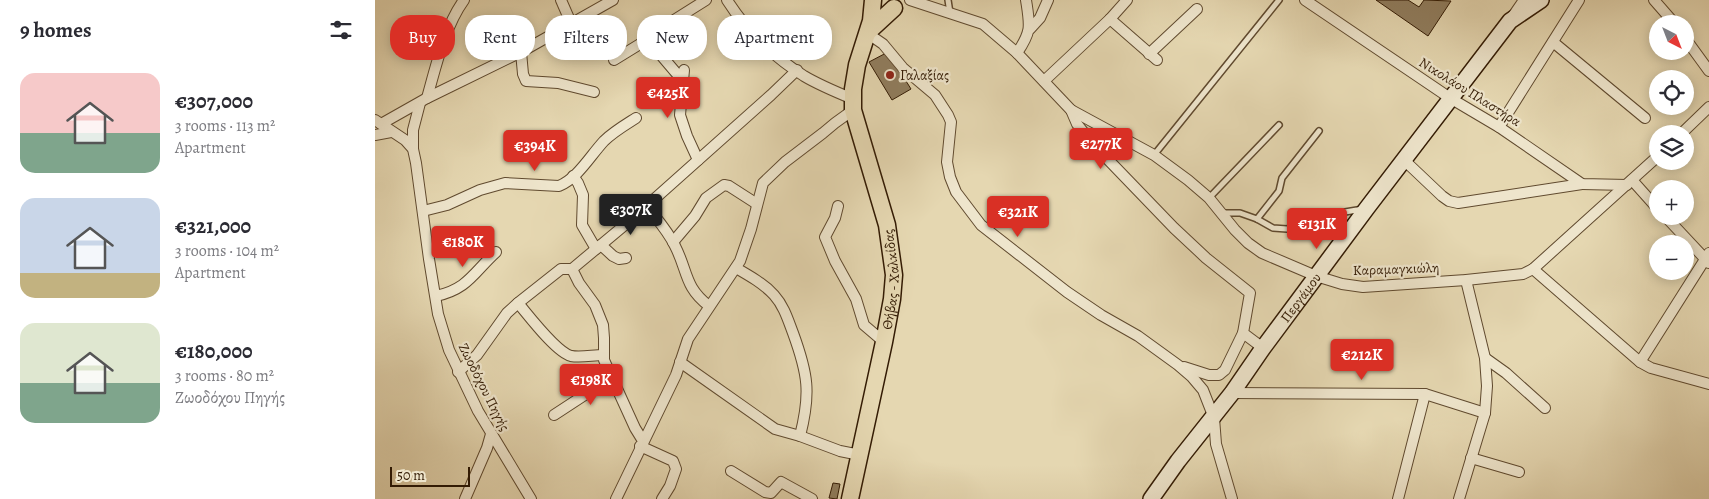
<!DOCTYPE html>
<meta charset="utf-8">
<style>
:root{--surface:#fff;--page:#f2f2f3;--text:#2b2b33;--muted:#7c7c81;--accent:#d93025}
body{margin:0;font-family:Alegreya,serif;background:var(--page);color:var(--text);height:100vh;display:flex;flex-direction:column;font-size:19px;white-space:nowrap}
*{box-sizing:border-box;margin:0}
p{font-size:16px;color:var(--muted)}
.icon{flex:none;width:28px;height:28px;fill:none;stroke:currentColor;stroke-width:2;stroke-linecap:round;stroke-linejoin:round}
.map{position:relative;flex:1;overflow:hidden}
.details{display:flex;flex-direction:column;background:var(--surface);width:375px}
.details>*{flex:none}
.top-card{position:absolute;left:15px;top:15px;width:475px;height:45px;display:flex;gap:10px}
.needle{width:32px;rotate:138deg}
.tools{position:absolute;left:1274px;top:15px;display:grid;gap:10px}
.tools a{display:grid;place-items:center;width:45px;height:45px;border-radius:50%;background:var(--surface);box-shadow:0 2px 12px #0003;font-size:25px}
.scale{position:absolute;left:15px;bottom:12px;width:80px;box-sizing:border-box;padding-left:5px;border:2px solid #331b04;border-top:0;font-size:14px;line-height:18px;white-space:nowrap;color:#331b04;-webkit-text-stroke:4px #eee5cc;paint-order:stroke}
.price{position:absolute;translate:-50% -42px;padding:0 11px;border-radius:5px;background:var(--accent);color:#fff;font-size:16px;line-height:32px;filter:drop-shadow(0 1px 2px #0008)}
.price::after{content:'';position:absolute;left:50%;top:30px;width:15px;height:11px;margin-left:-8px;background:inherit;clip-path:polygon(0 0,100% 0,50% 100%)}
.price.on{background:#222;color:#fff}
ul{padding:0;list-style:none}
li{display:flex;align-items:center;gap:15px;height:125px;padding:0 20px}
li span{display:grid;place-items:center;flex:none;width:140px;height:100px;border-radius:15px;color:#555}
li>.icon{margin-inline-start:auto}
span .icon{width:60px;height:60px;fill:#fffc;stroke-width:1}
li b{font-size:21px}
h2{display:flex;justify-content:space-between;align-items:center;height:60px;padding:0 20px;font-size:21px}
.chip{padding:0 18px;border-radius:20px;background:var(--surface);box-shadow:0 2px 12px #0003;font-size:18px;line-height:45px}
.chip.on{background:var(--accent);color:#fff}
main{display:flex;flex:1;min-height:0}
.map>svg:first-child{display:block}
</style>
<main>
<section class="details">
<h2>9 homes<svg class="icon" aria-label="filters" viewBox="0 0 24 24"><path d="M4 7h16M4 17h16"/><circle cx="9" cy="7" r="2"/><circle cx="15" cy="17" r="2"/></svg></h2>
<ul>
<li><span style="background:linear-gradient(#f6c9c9 60%,#7fa58c 0)"><svg class="icon" aria-label="home" viewBox="0 0 24 24"><path d="M3 11l9-7 9 7M6 9v11h12V9"/></svg></span><div><b>€307,000</b><p>3 rooms · 113 m²</p><p>Apartment</p></div></li>
<li><span style="background:linear-gradient(#c9d6e8 75%,#c2b280 0)"><svg class="icon" aria-label="home" viewBox="0 0 24 24"><path d="M3 11l9-7 9 7M6 9v11h12V9"/></svg></span><div><b>€321,000</b><p>3 rooms · 104 m²</p><p>Apartment</p></div></li>
<li><span style="background:linear-gradient(#dfe7d0 60%,#7fa58c 0)"><svg class="icon" aria-label="home" viewBox="0 0 24 24"><path d="M3 11l9-7 9 7M6 9v11h12V9"/></svg></span><div><b>€180,000</b><p>3 rooms · 80 m²</p><p>Ζωοδόχου Πηγής</p></div></li>
</ul>
</section>
<div class="map">
<svg width="1334" height="499" viewBox="0 0 1334 499">
<rect width="100%" height="100%" fill="#e5d7b1"/>
<filter id="stains"><feTurbulence type="fractalNoise" baseFrequency=".004" numOctaves="4"/><feColorMatrix values="0 0 0 0 .2 0 0 0 0 .09 0 0 0 0 .02 0 0 0 .5 -.17"/></filter>
<radialGradient id="worn" r=".72"><stop offset=".6" stop-color="#630" stop-opacity="0"/><stop offset="1" stop-color="#630" stop-opacity=".3"/></radialGradient>
<!-- building -->
<g fill="#907d5e" stroke="#331b04">
<path d="M1001 0H1033L1044 7 1049 0 1076 1 1053 36Z"/>
<path d="M513 52 536 89 517 100 494 62Z"/>
<path d="M458 483 465 484 462 499 454 498Z"/>
</g>
<g fill="none" stroke-linecap="round" stroke-linejoin="round">
<defs>
<g id="lane">
<path d="M573 0 575 13"/>
<path d="M779 155 904 0"/>
<path d="M834 198 904 125"/>
<path d="M848 213H865L882 219 898 228 912 229 946 216 988 209"/>
<path d="M882 219 904 191 907 178 944 131"/>
</g>
<g id="street">
<path d="M186 0 196 23"/>
<path d="M352 0C371 30 399 57 429 76 444 85 461 92 478 99"/>
<path d="M535 0 608 24 642 53 696 110 702 124 718 144 799 228 831 258 875 293 868 333 888 348"/>
<path d="M930 0 1075 98 1124 127 1207 184 1252 185"/>
<path d="M1279 0 1300 24"/>
<path d="M1138 16 1149 0"/>
<path d="M735 19 782 60"/>
<path d="M655 29 665 18 673 0"/>
<path d="M492 33 508 44 528 68 560 95 573 115 576 122 572 162 575 177 581 192 606 225 692 292 726 315 763 336 803 365 817 377 828 390 839 418 841 444 857 499"/>
<path d="M1310 38 1334 71"/>
<path d="M274 41 308 81"/>
<path d="M1178 42 1270 118"/>
<path d="M146 52 148 74 151 81 183 83 219 92"/>
<path d="M642 53C657 31 655 26 651 0"/>
<path d="M774 54 822 9"/>
<path d="M239 60 265 44 274 41 296 22 331 0"/>
<path d="M309 70 305 115 312 136 323 160"/>
<path d="M669 81 735 19 752 0"/>
<path d="M52 98C61 66 70 26 89 0"/>
<path d="M696 110 779 155 813 180 834 198 860 230 873 243 887 253 941 276 967 284 988 287 1091 280 1148 274 1158 269 1265 362 1276 368 1334 384"/>
<path d="M0 120 30 140 38 149 41 163 54 259 63 314 74 350 103 411 156 499"/>
<path d="M6 124 52 98 146 52 238 0"/>
<path d="M1124 127 1204 0"/>
<path d="M1306 134 1334 107"/>
<path d="M0 135 16 132"/>
<path d="M38 149V130L45 103"/>
<path d="M1029 160 1067 196 1074 201 1083 203 1207 184"/>
<path d="M198 176 203 183 208 195 207 225 221 249"/>
<path d="M1257 180 1282 208"/>
<path d="M271 205C281 218 293 231 300 246 313 271 309 287 334 306"/>
<path d="M463 206 460 218 450 237 460 261 481 299 489 325 509 342"/>
<path d="M48 211 72 205 105 190 130 183 184 186C203 178 215 156 229 141 238 132 250 125 261 118"/>
<path d="M1290 216 1334 263"/>
<path d="M298 242 320 216 331 198 349 185 354 186 382 204"/>
<path d="M226 245 238 256 244 259 251 258"/>
<path d="M361 268C375 276 389 284 399 295 409 306 413 320 418 333 433 374 436 393 425 436"/>
<path d="M1158 269 1282 157"/>
<path d="M61 296C93 289 98 273 121 252"/>
<path d="M143 303C154 316 181 352 196 356 206 358 218 355 228 355"/>
<path d="M1110 358 1131 373 1170 408"/>
<path d="M305 362 400 429 425 436 465 451 485 455"/>
<path d="M1265 362 1334 253"/>
<path d="M809 367 834 375H844L850 370 868 333"/>
<path d="M83 372 102 355 132 313 143 303 186 269H197"/>
<path d="M857 393 1050 394 1110 413"/>
<path d="M179 415 237 377"/>
<path d="M268 441 260 428 229 360V338L228 325 220 305 204 283 197 269 257 219 396 95 422 70"/>
<path d="M265 446 298 461 301 469 295 486 287 499"/>
<path d="M1096 458 1144 472"/>
<path d="M356 471 390 492 396 493 406 482 437 499"/>
<path d="M90 499 112 448 116 434"/>
<path d="M241 499 301 375 313 339 365 261 376 229 388 183 410 162 448 133 460 123 478 110"/>
<path d="M1023 499 1050 394"/>
<path d="M1084 499 1110 413 1112 386 1110 358 1091 280"/>
</g>
<g id="secondary">
<path id="s1" d="M776 499 803 461 857 393 888 348 992 208 1135 21 1166 0"/>
</g>
<g id="primary">
<path d="M494 31 519 8"/>
<path id="s2" d="M475 499 509 342 517 299 519 275 512 225 478 110V89L482 65 496 21 498 0"/>
</g>
</defs>
<!-- lane casing -->
<use href="#lane" stroke="#604a2f" stroke-width="8"/>
<!-- street casing -->
<use href="#street" stroke="#604a2f" stroke-width="12"/>
<!-- secondary casing -->
<use href="#secondary" stroke="#331b04" stroke-width="18"/>
<!-- primary casing -->
<use href="#primary" stroke="#331b04" stroke-width="19"/>
<!-- lane -->
<use href="#lane" stroke="#eee5cc" stroke-width="5"/>
<!-- street -->
<use href="#street" stroke="#eee5cc" stroke-width="10"/>
<!-- secondary -->
<use href="#secondary" stroke="#eee5cc" stroke-width="15"/>
<!-- primary -->
<use href="#primary" stroke="#e5d7b1" stroke-width="16"/>
</g>
<!-- markers -->
<circle fill="#8f2418" stroke="#eee5cc" stroke-width="2" cx="515" cy="75" r="5"/>
<g text-anchor="middle" dominant-baseline="central" stroke-width="4.5" stroke-linejoin="round" paint-order="stroke">
<!-- poi labels -->
<g font-size="14" fill="#331b04" stroke="#eee5cc" text-anchor="start">
<text x="525" y="75">Γαλαξίας</text>
</g>
<!-- street labels -->
<g font-size="14" fill="#331b04" stroke="#eee5cc">
<text transform="translate(1095 92) rotate(32)">Νικολάου Πλαστήρα</text>
<text transform="translate(1021 269) rotate(-2)">Καραμαγκιώλη</text>
<text stroke="none"><textPath href="#s2" startOffset="224">Θήβας - Χαλκίδας</textPath></text>
<text stroke="none"><textPath href="#s1" startOffset="251">Περγάμου</textPath></text>
<text transform="translate(109 387) rotate(63)">Ζωοδόχου Πηγής</text>
</g>
</g>
<rect width="100%" height="100%" filter="url(#stains)"/>
<rect width="100%" height="100%" fill="url(#worn)"/>
</svg>
<div class="tools">
<a><svg class="needle" viewBox="-14 -14 28 28"><path d="M0-13l5 13h-10z" fill="#e53935"/><path d="M0 13l5-13h-10z" fill="#7c7c81"/></svg></a>
<a><svg class="icon" aria-label="locate" viewBox="0 0 24 24"><circle cx="12" cy="12" r="6"/><path d="M12 2v4M12 18v4M2 12h4M18 12h4"/></svg></a>
<a><svg class="icon" aria-label="layers" viewBox="0 0 24 24"><path d="M12 4l9 5-9 5-9-5zM3 14l9 5 9-5"/></svg></a>
<a>+</a>
<a>−</a>
</div>
<div class="scale">50 m</div>
<b class="price" style="left:293px;top:119px">€425K</b>
<b class="price" style="left:726px;top:170px">€277K</b>
<b class="price" style="left:160px;top:172px">€394K</b>
<b class="price on" style="left:256px;top:236px">€307K</b>
<b class="price" style="left:643px;top:238px">€321K</b>
<b class="price" style="left:942px;top:250px">€131K</b>
<b class="price" style="left:88px;top:268px">€180K</b>
<b class="price" style="left:987px;top:381px">€212K</b>
<b class="price" style="left:216px;top:406px">€198K</b>
<div class="top-card">
<a class="chip on">Buy</a>
<a class="chip">Rent</a>
<a class="chip">Filters</a>
<a class="chip">New</a>
<a class="chip">Apartment</a>
</div>
</div>
</main>
